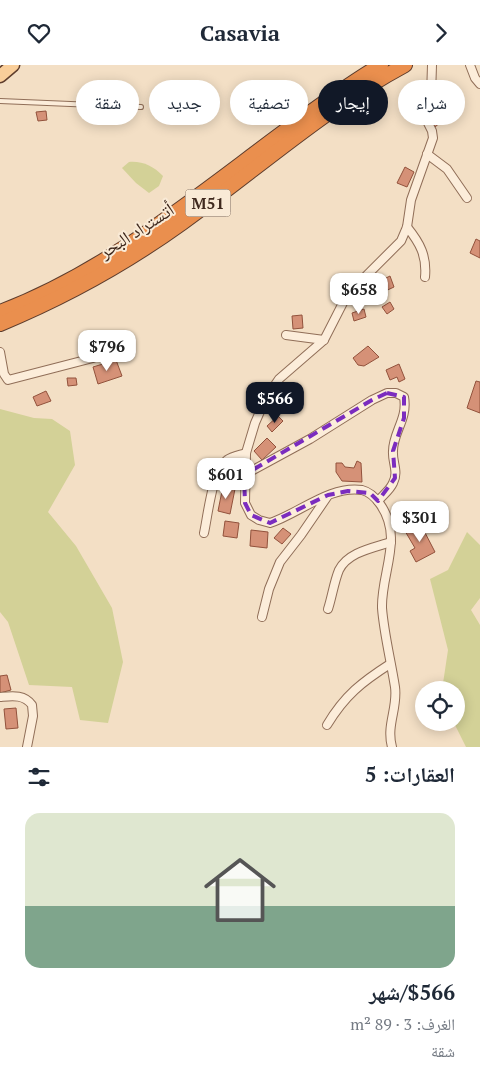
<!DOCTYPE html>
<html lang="ar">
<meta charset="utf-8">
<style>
:root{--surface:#fff;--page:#f6f6f7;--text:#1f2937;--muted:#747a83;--accent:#111827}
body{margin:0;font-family:"PT Serif","Noto Naskh Arabic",serif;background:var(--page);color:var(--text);direction:rtl;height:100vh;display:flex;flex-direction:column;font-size:19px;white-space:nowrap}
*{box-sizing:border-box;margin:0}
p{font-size:16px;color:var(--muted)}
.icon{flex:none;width:28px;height:28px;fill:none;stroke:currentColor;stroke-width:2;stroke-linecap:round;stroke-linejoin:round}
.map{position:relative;height:682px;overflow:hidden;direction:ltr}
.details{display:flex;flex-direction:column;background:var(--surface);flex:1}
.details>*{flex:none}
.banner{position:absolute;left:15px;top:15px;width:450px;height:45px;direction:rtl;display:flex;gap:10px}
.fabs{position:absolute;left:415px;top:616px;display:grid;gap:10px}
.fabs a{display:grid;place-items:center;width:50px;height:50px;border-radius:50%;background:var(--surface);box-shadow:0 2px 12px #0003;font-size:25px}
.price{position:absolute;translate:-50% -42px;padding:0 11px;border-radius:10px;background:#fff;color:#222;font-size:16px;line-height:32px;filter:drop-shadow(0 1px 2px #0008)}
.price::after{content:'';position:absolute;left:50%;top:30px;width:15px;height:11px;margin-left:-8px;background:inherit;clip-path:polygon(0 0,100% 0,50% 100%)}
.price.current{background:var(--accent);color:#fff}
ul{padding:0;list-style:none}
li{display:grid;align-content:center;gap:10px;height:265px;padding:0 25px}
li span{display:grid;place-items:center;height:155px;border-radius:15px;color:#555}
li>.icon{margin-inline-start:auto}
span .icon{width:90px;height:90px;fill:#fffc;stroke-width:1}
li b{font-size:21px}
h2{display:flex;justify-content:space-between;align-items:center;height:60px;padding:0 25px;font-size:21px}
.tag{padding:0 18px;border-radius:22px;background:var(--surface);box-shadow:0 2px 12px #0003;font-size:18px;line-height:45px}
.tag.current{background:var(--accent);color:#fff}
header{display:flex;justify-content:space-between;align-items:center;height:65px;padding:0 25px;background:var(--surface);font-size:22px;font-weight:700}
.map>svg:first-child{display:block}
</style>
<header><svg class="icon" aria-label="forward" viewBox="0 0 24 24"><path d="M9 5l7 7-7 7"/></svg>Casavia<svg class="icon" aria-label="heart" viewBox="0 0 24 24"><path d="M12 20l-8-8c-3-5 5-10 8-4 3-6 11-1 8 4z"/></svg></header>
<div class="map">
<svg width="480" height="682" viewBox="0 0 480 682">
<rect width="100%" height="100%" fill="#f3dfc5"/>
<!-- green -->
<g fill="#d3d197">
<path d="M129 97C143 96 153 101 163 111L159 121 149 128 136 118 122 103Z"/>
<path d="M0 344 34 353 52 354 70 366 75 400 48 447 76 481 112 543 123 597 108 658 80 655 72 622 29 620 8 557 0 547Z"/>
<path d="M467 467 480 480V533L471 545 480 560V682H466L454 658H456V625H442L448 585 430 514 448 505Z"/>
</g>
<!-- building -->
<g fill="#d59177" stroke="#92523c">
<path d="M451 28 453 35H456L457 43 446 45 444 30Z"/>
<path d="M46 46 47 55 38 56 36 47Z"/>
<path d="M435 47 442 56 435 62 428 53Z"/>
<path d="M405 102 414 107 407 122 397 118Z"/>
<path d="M476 174 480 176V193L470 188Z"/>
<path d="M390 211 394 222 379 229 376 220 381 218 380 216Z"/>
<path d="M390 237 394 244 387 249 382 242Z"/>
<path d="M364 244 366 252 354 256 352 248Z"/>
<path d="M302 250 303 263 293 264 292 251Z"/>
<path d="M368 281 379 292 364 301 358 300 353 293Z"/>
<path d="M116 295 122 311 98 319 93 302Z"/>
<path d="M399 299 405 314 399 317 397 312 390 315 386 305Z"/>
<path d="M67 313H76L77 320 68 321Z"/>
<path d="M476 316 480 317V348L467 343Z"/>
<path d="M46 326 51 336 37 341 33 332Z"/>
<path d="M278 351 283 356 272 367 267 361Z"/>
<path d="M267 373 276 382 262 395 254 386Z"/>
<path d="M357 396 361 398 362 417 342 416 336 407V398H342L345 402 354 403Z"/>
<path d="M223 421 235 424 230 449 218 446Z"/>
<path d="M225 456 239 458 237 473 223 471Z"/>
<path d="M420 458 435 487 416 497 410 486 415 483 405 466Z"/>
<path d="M283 463 291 469 282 479 274 473Z"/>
<path d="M251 465 268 467 267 483 250 481Z"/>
<path d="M7 610 11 625 0 628V611Z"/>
<path d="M16 643 18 663 6 664 4 644Z"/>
</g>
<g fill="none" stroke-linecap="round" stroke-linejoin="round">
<defs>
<path id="service" d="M0 36 141 42"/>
<g id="minor">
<path d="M470 0 475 13 480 19"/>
<path d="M427 89 447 104 467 133"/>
<path d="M407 162C420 178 427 191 425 212"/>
<path d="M360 217 371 221"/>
<path d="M286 270 324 275"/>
<path d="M0 287 4 309 8 315 93 293"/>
<path d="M244 410 310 374 372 335 387 328H396L404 332C408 354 393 367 393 386 392 397 399 407 393 418 390 425 383 430 378 436"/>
<path d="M204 468C208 450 212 406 227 395 232 391 240 390 246 388"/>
<path d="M328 544C332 532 334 517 339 505 348 487 373 483 391 477"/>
<path d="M262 552 269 524 280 497 301 470 327 432"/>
<path d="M0 632C12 631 24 629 32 640L33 651 27 682"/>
<path d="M327 660C345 630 362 617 390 599"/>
<path d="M392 682C386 660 398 643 395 622 391 596 384 569 382 543 381 507 404 473 380 439 375 432 370 427 362 425 330 420 298 449 270 458L259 455 251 450 245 438 246 388 255 358 266 333 279 314 324 275 347 230 401 176 407 162 411 135 433 73 432 66 425 52 431 31 432 0"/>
</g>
<path id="primary" d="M0 11 13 0"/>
<g id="motorway">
<path d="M0 247C109 206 200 128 293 60 322 39 350 18 381 0"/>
<path d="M0 259C65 232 125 199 182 158 256 105 325 43 405 0"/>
</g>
</defs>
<!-- service casing -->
<use href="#service" stroke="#906e58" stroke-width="6"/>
<!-- minor casing -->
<use href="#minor" stroke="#906e58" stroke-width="10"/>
<!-- primary casing -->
<use href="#primary" stroke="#5e3d2d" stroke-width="15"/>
<!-- motorway casing -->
<use href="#motorway" stroke="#5e3d2d" stroke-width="16"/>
<!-- service -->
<use href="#service" stroke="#fcedda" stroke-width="4"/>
<!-- minor -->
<use href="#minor" stroke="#fcedda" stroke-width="8"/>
<!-- primary -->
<use href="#primary" stroke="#f9ce9a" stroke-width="12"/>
<!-- motorway -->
<use href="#motorway" stroke="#ea8f4e" stroke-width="14"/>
</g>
<!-- marked area -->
<path fill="none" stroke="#7b2cbf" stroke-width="4" stroke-dasharray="10 6" stroke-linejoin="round" d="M387 328 404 332V353L393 386 395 413 378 436 370 428 348 426 328 430 270 458 251 450 245 438 244 410 372 335Z"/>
<g text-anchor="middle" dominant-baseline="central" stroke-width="4" stroke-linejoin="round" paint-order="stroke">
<!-- shield labels -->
<rect fill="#f9ead6" stroke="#776355" stroke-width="1" x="185.5" y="124.5" width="45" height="27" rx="4"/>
<g font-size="16" font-weight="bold" fill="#3f291e">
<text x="208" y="138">M51</text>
</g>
<!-- street labels -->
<g font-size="18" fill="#3f291e" stroke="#f9ead6">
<text transform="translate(136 165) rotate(-33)">أتستراد البحر</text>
</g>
</g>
</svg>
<div class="fabs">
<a><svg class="icon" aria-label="locate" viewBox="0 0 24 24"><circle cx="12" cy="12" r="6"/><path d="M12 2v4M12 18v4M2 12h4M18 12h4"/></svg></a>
</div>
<b class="price" style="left:359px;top:250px">$658</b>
<b class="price" style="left:107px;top:307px">$796</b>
<b class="price current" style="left:275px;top:359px">$566</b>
<b class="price" style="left:226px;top:435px">$601</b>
<b class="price" style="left:420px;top:478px">$301</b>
<div class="banner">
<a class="tag">شراء</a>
<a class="tag current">إيجار</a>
<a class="tag">تصفية</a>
<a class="tag">جديد</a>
<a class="tag">شقة</a>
</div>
</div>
<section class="details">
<h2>العقارات: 5<svg class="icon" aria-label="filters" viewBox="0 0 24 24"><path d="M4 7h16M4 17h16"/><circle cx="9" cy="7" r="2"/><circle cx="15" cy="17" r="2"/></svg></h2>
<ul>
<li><span style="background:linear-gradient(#dfe7d0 60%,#7fa58c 0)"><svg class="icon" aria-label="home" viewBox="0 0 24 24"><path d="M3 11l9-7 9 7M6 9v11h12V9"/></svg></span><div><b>$566/شهر</b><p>الغرف: 3 · 89 m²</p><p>شقة</p></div></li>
</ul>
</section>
